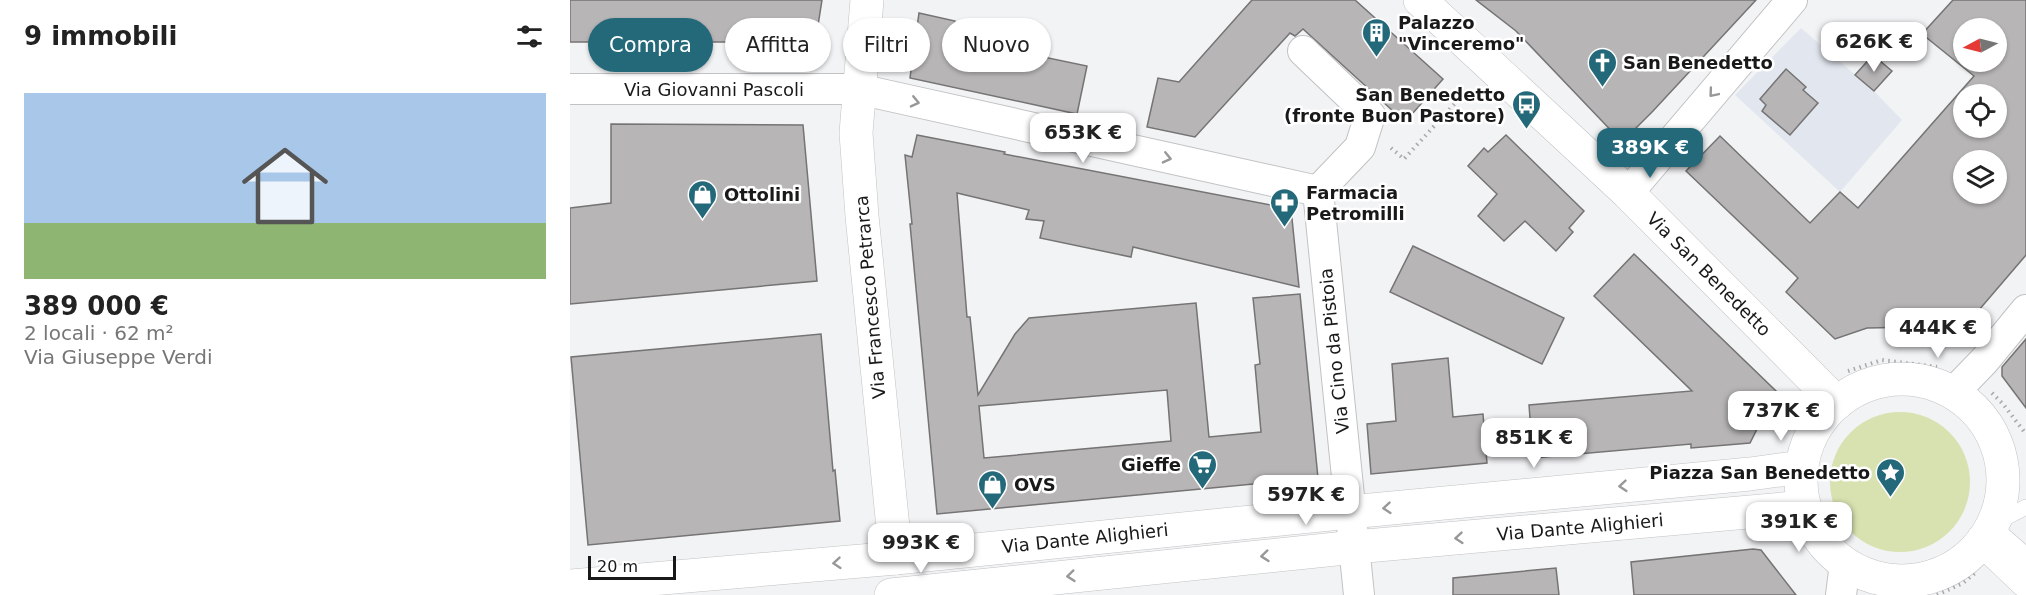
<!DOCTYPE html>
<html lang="it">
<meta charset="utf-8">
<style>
:root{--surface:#fff;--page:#f2f2f2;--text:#222;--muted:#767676;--accent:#24697a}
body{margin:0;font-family:"DejaVu Sans",sans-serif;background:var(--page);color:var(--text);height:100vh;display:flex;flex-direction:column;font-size:22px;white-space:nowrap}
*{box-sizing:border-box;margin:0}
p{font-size:20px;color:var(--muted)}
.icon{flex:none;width:33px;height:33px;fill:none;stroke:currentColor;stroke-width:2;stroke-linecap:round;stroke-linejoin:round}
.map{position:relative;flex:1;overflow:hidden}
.side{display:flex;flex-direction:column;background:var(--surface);width:570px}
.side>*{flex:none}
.guide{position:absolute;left:18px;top:18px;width:570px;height:54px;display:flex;gap:12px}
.needle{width:39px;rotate:263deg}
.tools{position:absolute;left:1383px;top:18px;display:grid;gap:12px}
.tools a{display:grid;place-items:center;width:54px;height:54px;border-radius:50%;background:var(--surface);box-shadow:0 2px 4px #0004;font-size:30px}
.scale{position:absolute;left:18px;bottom:15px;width:88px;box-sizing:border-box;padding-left:6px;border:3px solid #19191a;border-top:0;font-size:16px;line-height:21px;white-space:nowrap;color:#19191a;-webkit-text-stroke:4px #fff;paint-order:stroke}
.price{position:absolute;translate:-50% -51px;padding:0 14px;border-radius:12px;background:#fff;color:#222;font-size:20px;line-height:39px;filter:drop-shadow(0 2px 3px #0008)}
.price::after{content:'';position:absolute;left:50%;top:36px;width:18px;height:14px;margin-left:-9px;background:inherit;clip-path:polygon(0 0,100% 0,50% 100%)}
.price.active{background:var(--accent);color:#fff}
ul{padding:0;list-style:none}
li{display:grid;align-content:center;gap:12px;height:318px;padding:0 24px}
li span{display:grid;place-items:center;height:186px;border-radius:0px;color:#555}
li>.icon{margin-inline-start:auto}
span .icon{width:108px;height:108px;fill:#fffc;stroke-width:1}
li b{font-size:26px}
h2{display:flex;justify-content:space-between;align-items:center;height:72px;padding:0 24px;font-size:26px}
.chip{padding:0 21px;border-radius:27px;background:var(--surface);box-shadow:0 2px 4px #0004;font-size:21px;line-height:54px}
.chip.active{background:var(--accent);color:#fff}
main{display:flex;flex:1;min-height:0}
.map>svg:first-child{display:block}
</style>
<main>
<section class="side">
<h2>9 immobili<svg class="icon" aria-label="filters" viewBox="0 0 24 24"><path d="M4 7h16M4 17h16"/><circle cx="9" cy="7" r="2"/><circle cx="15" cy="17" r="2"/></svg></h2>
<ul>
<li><span style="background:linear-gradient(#a9c7e8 70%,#8fb573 0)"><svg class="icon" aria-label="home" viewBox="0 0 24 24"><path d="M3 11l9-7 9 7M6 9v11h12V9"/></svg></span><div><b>389 000 €</b><p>2 locali · 62 m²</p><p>Via Giuseppe Verdi</p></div></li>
</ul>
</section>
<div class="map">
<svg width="1456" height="595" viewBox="0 0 1456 595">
<rect width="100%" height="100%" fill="#f2f3f5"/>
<!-- built -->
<path fill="#e2e7ef" d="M1231 28 1304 91 1332 120 1270 192 1165 95Z"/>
<!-- green -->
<circle fill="#d8e2b0" cx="1330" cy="482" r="70"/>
<!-- building -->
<g fill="#b7b5b6" stroke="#757373" stroke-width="1.5" fill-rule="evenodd">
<path d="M0 0H252L246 38 238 42H0Z"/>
<path d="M682 0H785L873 79 835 122 733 29 725 36 720 33 625 137 577 127 588 78 609 82Z"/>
<path d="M906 0H1186L1083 111 1052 142 946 31Z"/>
<path d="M1383 0H1456V255L1385 338 1348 327 1297 328 1265 339 1216 292 1228 278 1116 171 1150 136 1240 223 1270 192 1288 208 1404 76 1352 34ZM1394 28H1426V62H1394ZM1394 94H1426V128H1394ZM1394 160H1426V194H1394Z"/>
<path d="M349 13 385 21 382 38 517 66 507 114 340 78Z"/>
<path d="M1303 55 1322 71 1304 91 1285 75Z"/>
<path d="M1216 69 1236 87 1233 90 1248 103 1220 135 1192 111 1196 105 1190 99Z"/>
<path d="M41 124 233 125 247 281 0 304V208L41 203Z"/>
<path d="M347 135 435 152 434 154 721 209 729 287 563 247 561 257 470 238 474 221 456 219 459 210 387 193 397 317H400L408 395 445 334 459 318 626 303 639 437 691 432 685 365 690 364 683 298 730 294 748 478 367 514 340 224H342L335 155 342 157ZM597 390 601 441 414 458 409 406Z"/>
<path d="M936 135 1014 211 999 228 1003 232 986 251 955 221 934 241 908 216 927 194 898 166 914 148 918 152Z"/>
<path d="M843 246 994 318 972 364 820 292Z"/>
<path d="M1064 254 1206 391 1180 443 1121 448V444L963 458 959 405 1122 391 1024 296Z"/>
<path d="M251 334 263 471 265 470 270 521 18 545 1 357Z"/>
<path d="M1456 339V408L1432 376V367Z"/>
<path d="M878 358 883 417 913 414 917 463 801 474 797 424 826 421 822 364Z"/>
<path d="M1183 549 1191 550 1226 595H1064L1061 562Z"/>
<path d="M986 568 989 595H883V578Z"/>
</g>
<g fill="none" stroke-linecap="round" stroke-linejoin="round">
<defs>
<path id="service" d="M1456 507 1422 525 1456 555"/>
<g id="minor">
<path d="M733 51 800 115 790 147 748 191"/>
<path d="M0 89H288L748 191"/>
<path d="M748 191 789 595"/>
<path d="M1058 193 1222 0"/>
<path d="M1383 393 1414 361 1456 310"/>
<path d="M1271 595 1275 563"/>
</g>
<g id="tertiary">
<path d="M297 0 286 133 292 216 326 558"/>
<path d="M0 586 326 558 780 512 1180 474 1232 467"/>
<path d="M321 595 785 547 1235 507"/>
</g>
<g id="secondary">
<path d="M850 0 1058 193 1267 403"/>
<circle cx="1332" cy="480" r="101"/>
<path d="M1413 540 1456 581"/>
</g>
</defs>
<!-- service casing -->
<use href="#service" stroke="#c1c2c3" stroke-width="16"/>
<!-- minor casing -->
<use href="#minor" stroke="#c1c2c3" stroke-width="32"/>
<!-- tertiary casing -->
<use href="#tertiary" stroke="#c1c2c3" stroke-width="34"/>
<!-- secondary casing -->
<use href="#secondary" stroke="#c1c2c3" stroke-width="34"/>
<!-- path -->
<g stroke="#a7a8a9" stroke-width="4" stroke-dasharray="1.5 4.5" stroke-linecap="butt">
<path d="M821 148 834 159 899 88"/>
<path d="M1278 371 1312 360 1367 367"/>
<path d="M1422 393 1433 404 1456 434"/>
<path d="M1230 436 1236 418"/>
<path d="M1233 539 1247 557"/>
<path d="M1367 595 1393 583 1405 573"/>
</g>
<!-- service -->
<use href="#service" stroke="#fff" stroke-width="15"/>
<!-- minor -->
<use href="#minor" stroke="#fff" stroke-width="30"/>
<!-- tertiary -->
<use href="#tertiary" stroke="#fff" stroke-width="33"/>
<!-- secondary -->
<use href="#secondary" stroke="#fff" stroke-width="33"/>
</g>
<!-- one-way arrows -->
<defs><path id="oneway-chevron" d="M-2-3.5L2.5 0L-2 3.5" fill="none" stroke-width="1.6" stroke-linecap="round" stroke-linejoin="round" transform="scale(1.5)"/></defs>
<g stroke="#989898">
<use href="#oneway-chevron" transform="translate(1143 93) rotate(130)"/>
<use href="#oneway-chevron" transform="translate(345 102) rotate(13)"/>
<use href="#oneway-chevron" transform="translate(597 158) rotate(13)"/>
<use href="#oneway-chevron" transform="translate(1053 486) rotate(175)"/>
<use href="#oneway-chevron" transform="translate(817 508) rotate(175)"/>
<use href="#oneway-chevron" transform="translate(889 538) rotate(175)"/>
<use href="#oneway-chevron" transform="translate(695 556) rotate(174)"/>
<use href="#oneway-chevron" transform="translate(267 563) rotate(175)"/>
<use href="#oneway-chevron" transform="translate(501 576) rotate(174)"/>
</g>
<!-- icons -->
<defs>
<symbol id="building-pin" viewBox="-11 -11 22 30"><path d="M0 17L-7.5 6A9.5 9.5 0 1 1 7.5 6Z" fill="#24697a" stroke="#fff"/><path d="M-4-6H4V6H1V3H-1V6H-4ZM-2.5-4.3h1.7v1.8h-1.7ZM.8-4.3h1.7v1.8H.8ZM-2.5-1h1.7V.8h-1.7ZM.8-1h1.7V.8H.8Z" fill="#fff"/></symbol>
<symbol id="church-pin" viewBox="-11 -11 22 30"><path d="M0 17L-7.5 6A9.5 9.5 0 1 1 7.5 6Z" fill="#24697a" stroke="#fff"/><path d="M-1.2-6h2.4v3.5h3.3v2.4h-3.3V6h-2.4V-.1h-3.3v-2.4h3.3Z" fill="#fff"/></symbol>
<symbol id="bus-pin" viewBox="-11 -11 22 30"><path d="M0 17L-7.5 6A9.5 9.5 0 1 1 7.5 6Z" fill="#24697a" stroke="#fff"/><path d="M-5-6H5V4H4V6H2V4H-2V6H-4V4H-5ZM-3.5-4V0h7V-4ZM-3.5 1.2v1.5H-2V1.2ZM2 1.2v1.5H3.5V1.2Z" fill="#fff"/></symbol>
<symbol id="shop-pin" viewBox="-11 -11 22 30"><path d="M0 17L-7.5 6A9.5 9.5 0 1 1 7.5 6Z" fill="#24697a" stroke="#fff"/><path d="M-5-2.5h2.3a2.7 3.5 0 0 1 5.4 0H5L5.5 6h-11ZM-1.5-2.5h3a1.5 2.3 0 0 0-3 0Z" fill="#fff"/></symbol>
<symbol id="pharmacy-pin" viewBox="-11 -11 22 30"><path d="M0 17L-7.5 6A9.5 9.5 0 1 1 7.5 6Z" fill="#24697a" stroke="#fff"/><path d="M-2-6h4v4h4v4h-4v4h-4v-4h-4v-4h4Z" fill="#fff"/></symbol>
<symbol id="supermarket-pin" viewBox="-11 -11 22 30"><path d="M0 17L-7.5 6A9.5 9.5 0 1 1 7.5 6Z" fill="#24697a" stroke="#fff"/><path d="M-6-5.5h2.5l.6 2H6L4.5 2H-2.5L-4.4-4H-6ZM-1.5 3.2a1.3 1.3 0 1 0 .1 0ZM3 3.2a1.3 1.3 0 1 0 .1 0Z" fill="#fff"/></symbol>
<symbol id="sight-pin" viewBox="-11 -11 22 30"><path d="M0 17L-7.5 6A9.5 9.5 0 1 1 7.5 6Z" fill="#24697a" stroke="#fff"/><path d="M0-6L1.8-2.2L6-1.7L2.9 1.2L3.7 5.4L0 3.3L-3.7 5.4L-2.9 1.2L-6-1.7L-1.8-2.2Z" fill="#fff"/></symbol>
</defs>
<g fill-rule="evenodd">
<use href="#building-pin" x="790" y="16" width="33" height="45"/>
<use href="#church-pin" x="1016" y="46" width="33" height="45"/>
<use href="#bus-pin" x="940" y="88" width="33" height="45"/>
<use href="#shop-pin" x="116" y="178" width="33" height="45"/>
<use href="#pharmacy-pin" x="698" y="186" width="33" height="45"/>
<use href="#supermarket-pin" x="616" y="448" width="33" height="45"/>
<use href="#sight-pin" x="1304" y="456" width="33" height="45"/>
<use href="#shop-pin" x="406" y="468" width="33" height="45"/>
</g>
<g text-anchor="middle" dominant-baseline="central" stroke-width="5" stroke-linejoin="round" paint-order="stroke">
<!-- poi labels -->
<g font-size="18" font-weight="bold" fill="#19191a" stroke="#fff" text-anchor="start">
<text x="828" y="22">Palazzo<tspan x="828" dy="21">"Vinceremo"</tspan></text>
<text x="1053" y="62">San Benedetto</text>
<text x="935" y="94" text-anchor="end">San Benedetto<tspan x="935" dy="21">(fronte Buon Pastore)</tspan></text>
<text x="736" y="192">Farmacia<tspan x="736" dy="21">Petromilli</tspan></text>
<text x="154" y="194">Ottolini</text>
<text x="611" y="464" text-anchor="end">Gieffe</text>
<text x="1300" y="472" text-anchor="end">Piazza San Benedetto</text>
<text x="444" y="484">OVS</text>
</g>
<!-- street labels -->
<g font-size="18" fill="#19191a" stroke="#fff">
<text x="144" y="89">Via Giovanni Pascoli</text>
<text transform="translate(1139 274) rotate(45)">Via San Benedetto</text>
<text transform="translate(300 297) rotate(-95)">Via Francesco Petrarca</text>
<text transform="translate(764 351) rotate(-96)">Via Cino da Pistoia</text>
<text transform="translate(1010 527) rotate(-5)">Via Dante Alighieri</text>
<text transform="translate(515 538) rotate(-6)">Via Dante Alighieri</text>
</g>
</g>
</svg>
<div class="tools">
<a><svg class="needle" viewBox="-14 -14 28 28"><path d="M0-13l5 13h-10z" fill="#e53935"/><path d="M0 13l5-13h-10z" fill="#767676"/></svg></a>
<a><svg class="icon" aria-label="locate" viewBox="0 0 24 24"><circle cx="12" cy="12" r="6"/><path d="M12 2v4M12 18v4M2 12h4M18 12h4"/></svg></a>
<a><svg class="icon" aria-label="layers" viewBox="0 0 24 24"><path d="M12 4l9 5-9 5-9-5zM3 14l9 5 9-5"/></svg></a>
</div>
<div class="scale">20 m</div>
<b class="price" style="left:1304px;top:73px">626K €</b>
<b class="price" style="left:513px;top:164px">653K €</b>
<b class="price active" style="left:1080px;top:179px">389K €</b>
<b class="price" style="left:1368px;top:359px">444K €</b>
<b class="price" style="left:1211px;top:442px">737K €</b>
<b class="price" style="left:964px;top:469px">851K €</b>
<b class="price" style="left:736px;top:526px">597K €</b>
<b class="price" style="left:1229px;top:553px">391K €</b>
<b class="price" style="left:351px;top:574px">993K €</b>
<div class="guide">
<a class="chip active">Compra</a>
<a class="chip">Affitta</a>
<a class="chip">Filtri</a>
<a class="chip">Nuovo</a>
</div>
</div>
</main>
